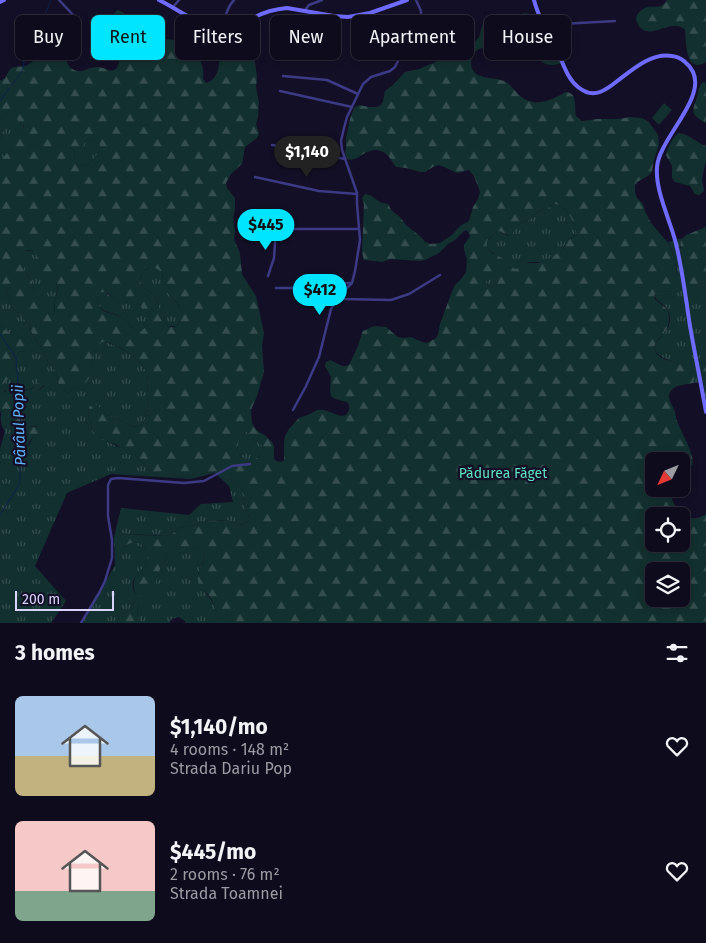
<!DOCTYPE html>
<meta charset="utf-8">
<style>
:root{--surface:#0e0b1c;--page:#171425;--text:#f1f3f6;--muted:#9b9ba3;--line:#2e2b3b;--accent:#00e5ff}
body{margin:0;font-family:"Fira Sans",sans-serif;background:var(--page);color:var(--text);height:100vh;display:flex;flex-direction:column;font-size:19px;white-space:nowrap}
*{box-sizing:border-box;margin:0}
p{font-size:16px;color:var(--muted)}
.icon{flex:none;width:28px;height:28px;fill:none;stroke:currentColor;stroke-width:2;stroke-linecap:round;stroke-linejoin:round}
.map{position:relative;height:623px;overflow:hidden}
.panel{display:flex;flex-direction:column;background:var(--surface);flex:1}
.panel>*{flex:none}
.guide{position:absolute;left:15px;top:15px;width:676px;height:45px;display:flex;gap:10px}
.needle{width:32px;rotate:227deg}
.buttons{position:absolute;left:645px;top:452px;display:grid;gap:10px}
.buttons a{display:grid;place-items:center;width:45px;height:45px;border-radius:8px;background:var(--surface);box-shadow:0 2px 8px #0003,0 0 0 1px var(--line);font-size:25px}
.scale{position:absolute;left:15px;bottom:12px;width:99px;box-sizing:border-box;padding-left:5px;border:2px solid #d9d4ff;border-top:0;font-size:14px;line-height:18px;white-space:nowrap;color:#d9d4ff;-webkit-text-stroke:4px #130f26;paint-order:stroke}
.price{position:absolute;translate:-50% -42px;padding:0 11px;border-radius:18px;background:var(--accent);color:#111;font-size:16px;line-height:32px;filter:drop-shadow(0 1px 2px #0008)}
.price::after{content:'';position:absolute;left:50%;top:30px;width:15px;height:11px;margin-left:-8px;background:inherit;clip-path:polygon(0 0,100% 0,50% 100%)}
.price.selected{background:#222;color:#fff}
ul{padding:0;list-style:none}
li{display:flex;align-items:center;gap:15px;height:125px;padding:0 15px}
li span{display:grid;place-items:center;flex:none;width:140px;height:100px;border-radius:8px;color:#555}
li>.icon{margin-inline-start:auto}
span .icon{width:60px;height:60px;fill:#fffc;stroke-width:1}
li b{font-size:21px}
h2{display:flex;justify-content:space-between;align-items:center;height:60px;padding:0 15px;font-size:21px}
.tag{padding:0 18px;border-radius:8px;background:var(--surface);box-shadow:0 2px 8px #0003,0 0 0 1px var(--line);font-size:18px;line-height:45px}
.tag.selected{background:var(--accent);color:#111}
.map>svg:first-child{display:block}
</style>
<div class="map">
<svg width="706" height="623" viewBox="0 0 706 623">
<defs>
<pattern id="grass-tufts" width="24" height="20" patternUnits="userSpaceOnUse" patternTransform="scale(1.25)"><rect width="24" height="20" fill="#12302f"/><path d="M3 7l-1-3M5 7V3M7 7l1-3M15 17l-1-3M17 17v-4M19 17l1-3" fill="none" stroke="#344d4e"/></pattern>
<pattern id="forest-firs" width="22" height="20" patternUnits="userSpaceOnUse" patternTransform="scale(1.25)"><rect width="22" height="20" fill="#12302f"/><path d="M5 1l3.5 6h-7zM16 11l3.5 6h-7z" fill="#344d4e"/></pattern>
</defs>
<rect width="100%" height="100%" fill="#130f26"/>
<!-- grass -->
<g fill="url(#grass-tufts)">
<path d="M10 109H12L20 123 23 125 24 130 22 132 19 133C14 143 10 153 1 160L0 163V139L4 130V118Z"/>
<path d="M89 139H93L100 145C99 155 90 167 78 166L75 162 74 150 76 148C86 147 82 142 89 139Z"/>
<path d="M555 204C566 205 575 223 577 234 574 237 570 238 567 241 565 242 565 245 564 247 560 253 552 259 545 261 539 263 532 261 525 263 522 265 520 269 516 269 510 269 507 263 504 260 500 257 497 256 493 253 480 245 490 236 499 231L508 236 522 222 529 220 539 211 546 209Z"/>
<path d="M682 238 681 240 680 247 684 264 685 276 690 284 706 283V359H704L701 363 703 382 693 383 694 381 688 368C676 360 662 362 654 349 657 334 674 332 669 313 667 304 656 303 654 294L658 291 671 292C683 282 675 254 668 242Z"/>
<path d="M25 251C29 251 33 250 36 254 38 258 36 262 38 266 41 275 52 274 56 282 58 288 57 292 56 297 54 303 55 308 54 314L52 315 48 312 45 308 44 303 34 291 32 281 27 275 20 264V257Z"/>
<path d="M149 267C168 268 160 280 166 290 174 302 191 311 176 326H168L165 322 164 314 159 308 156 298 141 284V279L142 274 143 272Z"/>
<path d="M491 273 494 275 498 279 497 284 495 287 488 286 486 283 487 276Z"/>
<path d="M0 286H4L6 288 12 307 28 323 34 338 42 348 48 362 56 371 59 386 67 393C72 391 73 389 77 386 80 384 85 383 87 380 96 369 88 352 101 342 117 343 144 359 147 375 149 382 147 388 147 395 148 406 149 420 138 427L131 426 118 419 106 415 97 405 89 407 88 414 92 429 98 437 135 455 149 470 158 474H171L183 478 198 474 213 472 220 474 235 482 241 489 245 506 248 513 249 520 247 522 241 525 227 520 207 521 195 525 180 528 172 534 165 536 127 534 123 547 130 543H140L147 550C148 555 148 561 145 566 143 570 139 571 136 575 129 586 133 598 148 596L154 585 161 566 165 560 169 550 171 549 178 546 185 548 197 547 203 551 205 558 198 574C200 579 201 585 204 590 211 601 220 608 216 623H185V621L179 617 172 619 169 623H139L137 611 139 604 134 602 129 610 119 617 117 623H82L115 565 114 537 121 508 189 515 201 504 233 502 229 486 215 473 190 479 111 474 67 493 35 566 66 601 51 623H0V449L5 431C0 425 0 416 2 410 8 409 11 414 13 418 12 428 10 438 15 448L22 449 29 445 32 439 40 433 41 431 36 426H28L24 423 22 406 45 385 37 384C32 390 27 389 20 391 15 392 13 394 7 393L3 388C4 380 11 376 16 368 14 360 14 357 20 351L25 352 28 344C18 330 9 336 0 325Z"/>
<path d="M100 292C110 292 110 298 118 301 125 303 133 301 138 304 143 307 146 313 149 317V324L141 331H136C131 327 126 321 121 317 110 310 94 314 99 294Z"/>
<path d="M246 432H248L255 440 261 444 263 448 262 453 259 457 254 459H244C235 451 237 447 240 437Z"/>
</g>
<!-- forest -->
<g fill="url(#forest-firs)" fill-rule="evenodd">
<path d="M667 0H706V62C685 75 686 41 685 30 673 16 650 42 639 26 638 24 636 20 636 19 636 15 640 11 643 9 651 3 660 12 667 0Z"/>
<path d="M117 10C129 12 136 31 143 40 149 41 153 40 159 39 168 39 193 40 197 48 199 51 198 56 200 60 203 69 204 69 203 79L206 83C225 77 215 53 227 42L234 44 239 43 244 44 248 46 254 54 257 77 256 87 259 102 258 117 256 124 259 133 257 138 245 147 242 164 231 174 226 183 227 188 235 198V209L233 218 235 231 234 239 240 253 242 274 250 287 256 296 264 333 262 346 264 372 257 396 251 410 252 423 256 430 266 436 272 442 274 446V459C277 462 281 463 284 460V443L285 436 289 429 299 418 310 414 317 410H324L341 416 346 415C349 411 351 407 347 402L335 399 331 396 330 391 331 377 325 366 326 362 330 360 342 366H346L349 365 358 346 362 333 363 331 374 326 386 327 398 337 403 338 411 337 422 342 427 343 436 338 438 334 440 324 451 294 455 285 462 278 466 272 467 259 464 250V245L470 236 468 232 466 230 462 233 455 240 448 244 439 253 425 260 420 261 391 259 382 262 364 260 362 252 364 205 362 198 365 194 370 195 380 202 388 204 392 211 400 217 406 225 420 236 425 242 430 244 440 243 452 235 460 226 469 221 473 207 478 199 480 192 474 176 469 170 457 173 444 167 439 165 433 167 425 172H420L406 168 396 167C392 163 389 154 383 152 367 144 358 164 347 159L345 153 346 148V138L350 119 354 108 359 105 369 107H376L381 105 383 101 385 91 393 85 405 72 419 69 440 60H452L457 57 464 50 473 44 479 37 484 20 487 16 492 15 507 17 526 13 531 15C534 21 533 28 540 31 549 36 564 28 567 41 569 47 569 53 567 60 561 65 549 67 542 62 536 59 533 54 526 52 517 50 508 52 499 51 494 51 489 48 484 48 480 48 476 50 474 53 472 56 471 60 471 64 472 81 495 76 506 82 515 88 519 100 533 102 545 104 556 97 566 92 578 93 574 106 576 116L582 121 597 119H620L629 117 642 118 649 122 658 135 659 145 654 160 652 172 648 176 637 182 635 186V192L637 198 643 204 645 211 651 223 669 244 675 259 677 276V284L675 289 671 292 658 291 654 294 655 299 668 310C673 336 657 332 654 349 656 353 658 356 662 358 673 364 701 364 693 383 686 385 675 384 671 391 666 397 671 403 674 409 676 413 675 417 677 421 680 430 696 456 692 465 690 469 685 473 681 476V461H654V489H670C671 507 687 527 706 514V623H216C219 611 213 600 205 591 202 588 199 586 198 581 195 568 215 557 197 547L188 549 178 546 169 551 165 560 161 566 152 594 146 597 138 596C132 589 132 579 139 571 142 569 143 569 145 566 149 559 148 545 138 543 128 541 125 548 116 548L114 543 115 536 122 533 139 535 165 536 172 534 180 528 195 525 207 521 227 520 241 525 247 522 249 520 248 513 245 506 241 489 235 482 220 474 213 472 198 474 183 478 171 474H158L149 470 135 455 123 450 117 445 100 439 93 432 88 414 89 407 93 404 97 405 106 415 118 419 131 426 138 427C149 420 148 406 147 395 147 388 149 382 147 375 144 359 117 343 102 342 87 353 97 374 85 383 82 385 79 385 77 386 73 389 72 391 67 393L59 386 56 371 48 362 42 348 34 338 28 323 12 307 6 288 4 286H0V161L11 149 12 145 18 134 23 131 24 126 19 122 12 109H10L4 118V130L0 139V81L5 78 10 69 14 67 26 66 32 62 39 55 43 52 52 50 59 43C76 47 58 62 74 70 84 75 90 64 103 68 107 69 110 72 114 70 119 68 118 64 120 60 124 54 131 47 132 40 133 37 132 36 130 33 123 28 113 24 114 14ZM89 139H93L100 145C99 155 90 167 78 166L75 162 74 150 76 148 82 147 87 140ZM555 204C566 205 575 223 577 234L575 236 566 241 564 248 550 259 538 263H525L516 269C510 267 508 263 503 259 500 256 495 255 492 253 480 243 491 236 499 231L510 236 522 222 529 220 539 211 546 209ZM25 251C42 248 34 263 39 270 43 275 49 275 53 279 61 286 56 294 55 302 55 306 55 309 54 314L52 315 48 312 43 300 34 291 32 281 27 275 20 264V257ZM149 267C154 268 157 268 160 271 165 276 162 281 164 286 167 297 183 302 181 316 181 320 179 324 176 326 173 328 172 327 168 326L165 322 164 314 159 308 156 298 141 284C140 276 142 271 149 267ZM491 273 494 275 498 279 497 284 495 287 488 286 486 283 487 277ZM100 292 108 293 115 300 120 302 136 303 140 305 144 312 149 317V324L141 331H136C131 327 126 321 121 317 111 311 94 315 99 294ZM246 432H248L253 438 261 444 263 448 262 453 259 457 254 459H244C235 451 237 448 240 437ZM654 516H681V544H654ZM654 571H681V599H654Z"/>
<path d="M703 82 706 83V123C687 113 694 110 698 93 699 88 699 86 703 82Z"/>
<path d="M679 133C689 134 697 143 706 146V162L704 168 702 180 704 190 703 192 699 195 695 194 690 186 675 182 672 178V166L666 155C668 148 672 137 679 133Z"/>
<path d="M706 227V283C702 283 693 285 690 284 682 280 685 271 684 265 683 256 679 249 681 240L686 235Z"/>
<path d="M0 325C10 337 21 330 29 346L27 351 25 352 20 351C11 360 18 362 15 371 12 380 0 379 5 392L12 394 19 391H24L33 388 41 378H44L47 381 46 383 41 388 33 397 25 403 22 406 24 423 28 426 38 427 41 431 40 433C38 435 35 436 33 438 25 444 31 450 17 449L12 443C12 439 12 435 12 430 11 421 17 412 2 410L0 413Z"/>
<path d="M704 359H706V405L701 365 702 361Z"/>
<path d="M138 601 139 604 137 611 139 623H117L119 617 129 610 134 602Z"/>
</g>
<!-- pitch -->
<path fill="#12302f" d="M664 103 672 110 659 125 652 118Z"/>
<g fill="none" stroke-linecap="round" stroke-linejoin="round">
<!-- stream -->
<g stroke="#0c2248" stroke-width="1">
<path d="M12 85 23 69 28 29 44 17 51 0"/>
<path d="M0 101 9 88"/>
<path d="M0 334 16 358 21 424 20 483 0 515"/>
</g>
<!-- minor -->
<g stroke="#3d3a85" stroke-width="2.5">
<path d="M59 0 75 17"/>
<path d="M173 7 179 0"/>
<path d="M305 10 309 5 322 0"/>
<path d="M544 25 615 21"/>
<path d="M223 30C225 19 226 8 234 0"/>
<path d="M283 76 327 80 358 94"/>
<path d="M280 91 352 107"/>
<path d="M272 145 345 159"/>
<path d="M255 177 319 191 357 194"/>
<path d="M268 229H359"/>
<path d="M268 276 274 258 276 229"/>
<path d="M276 288H293L305 285 350 283"/>
<path d="M339 296 343 299 391 300 409 294 440 275"/>
<path d="M293 410 306 386 319 357 331 309 339 296 352 283 355 271 360 240 357 204V193L342 150 341 141 344 128 347 117 363 84 371 77 390 71 395 67 421 14V11L416 0"/>
<path d="M81 623 99 593 105 581 112 558V540L108 516V485L111 479 118 478 184 483 204 481 232 466 250 464"/>
</g>
<!-- secondary -->
<g stroke="#6f6bff" stroke-width="4">
<path d="M159 0C178 9 213 36 233 29 241 27 247 21 253 18 264 12 275 9 287 8L334 16 348 17 370 13 407 0"/>
<path d="M534 0C539 20 550 37 559 55 564 66 568 79 578 87 584 92 592 95 600 92 605 90 611 86 616 82 631 71 651 52 672 56 681 57 689 64 693 72 706 99 659 139 657 167 655 193 672 223 677 248 683 274 686 300 690 326 695 355 701 383 706 412"/>
<path d="M0 2 4 0"/>
</g>
</g>
<g text-anchor="middle" dominant-baseline="central" stroke-width="4.5" stroke-linejoin="round" paint-order="stroke">
<!-- park labels -->
<g font-size="14" fill="#5fe0c0" stroke="#130f26">
<text x="503" y="473">Pădurea Făget</text>
</g>
<!-- water labels -->
<g font-size="15" font-style="italic" fill="#62b6ff" stroke="#130f26">
<text transform="translate(19 425) rotate(-92)">Pârâul Popii</text>
</g>
</g>
</svg>
<div class="buttons">
<a><svg class="needle" viewBox="-14 -14 28 28"><path d="M0-13l5 13h-10z" fill="#e53935"/><path d="M0 13l5-13h-10z" fill="#9b9ba3"/></svg></a>
<a><svg class="icon" aria-label="locate" viewBox="0 0 24 24"><circle cx="12" cy="12" r="6"/><path d="M12 2v4M12 18v4M2 12h4M18 12h4"/></svg></a>
<a><svg class="icon" aria-label="layers" viewBox="0 0 24 24"><path d="M12 4l9 5-9 5-9-5zM3 14l9 5 9-5"/></svg></a>
</div>
<div class="scale">200 m</div>
<b class="price selected" style="left:307px;top:178px">$1,140</b>
<b class="price" style="left:266px;top:251px">$445</b>
<b class="price" style="left:320px;top:316px">$412</b>
<div class="guide">
<a class="tag">Buy</a>
<a class="tag selected">Rent</a>
<a class="tag">Filters</a>
<a class="tag">New</a>
<a class="tag">Apartment</a>
<a class="tag">House</a>
</div>
</div>
<section class="panel">
<h2>3 homes<svg class="icon" aria-label="filters" viewBox="0 0 24 24"><path d="M4 7h16M4 17h16"/><circle cx="9" cy="7" r="2"/><circle cx="15" cy="17" r="2"/></svg></h2>
<ul>
<li><span style="background:linear-gradient(#a9c7e8 60%,#c2b280 0)"><svg class="icon" aria-label="home" viewBox="0 0 24 24"><path d="M3 11l9-7 9 7M6 9v11h12V9"/></svg></span><div><b>$1,140/mo</b><p>4 rooms · 148 m²</p><p>Strada Dariu Pop</p></div><svg class="icon" aria-label="heart" viewBox="0 0 24 24"><path d="M12 20l-8-8c-3-5 5-10 8-4 3-6 11-1 8 4z"/></svg></li>
<li><span style="background:linear-gradient(#f6c9c9 70%,#7fa58c 0)"><svg class="icon" aria-label="home" viewBox="0 0 24 24"><path d="M3 11l9-7 9 7M6 9v11h12V9"/></svg></span><div><b>$445/mo</b><p>2 rooms · 76 m²</p><p>Strada Toamnei</p></div><svg class="icon" aria-label="heart" viewBox="0 0 24 24"><path d="M12 20l-8-8c-3-5 5-10 8-4 3-6 11-1 8 4z"/></svg></li>
</ul>
</section>
